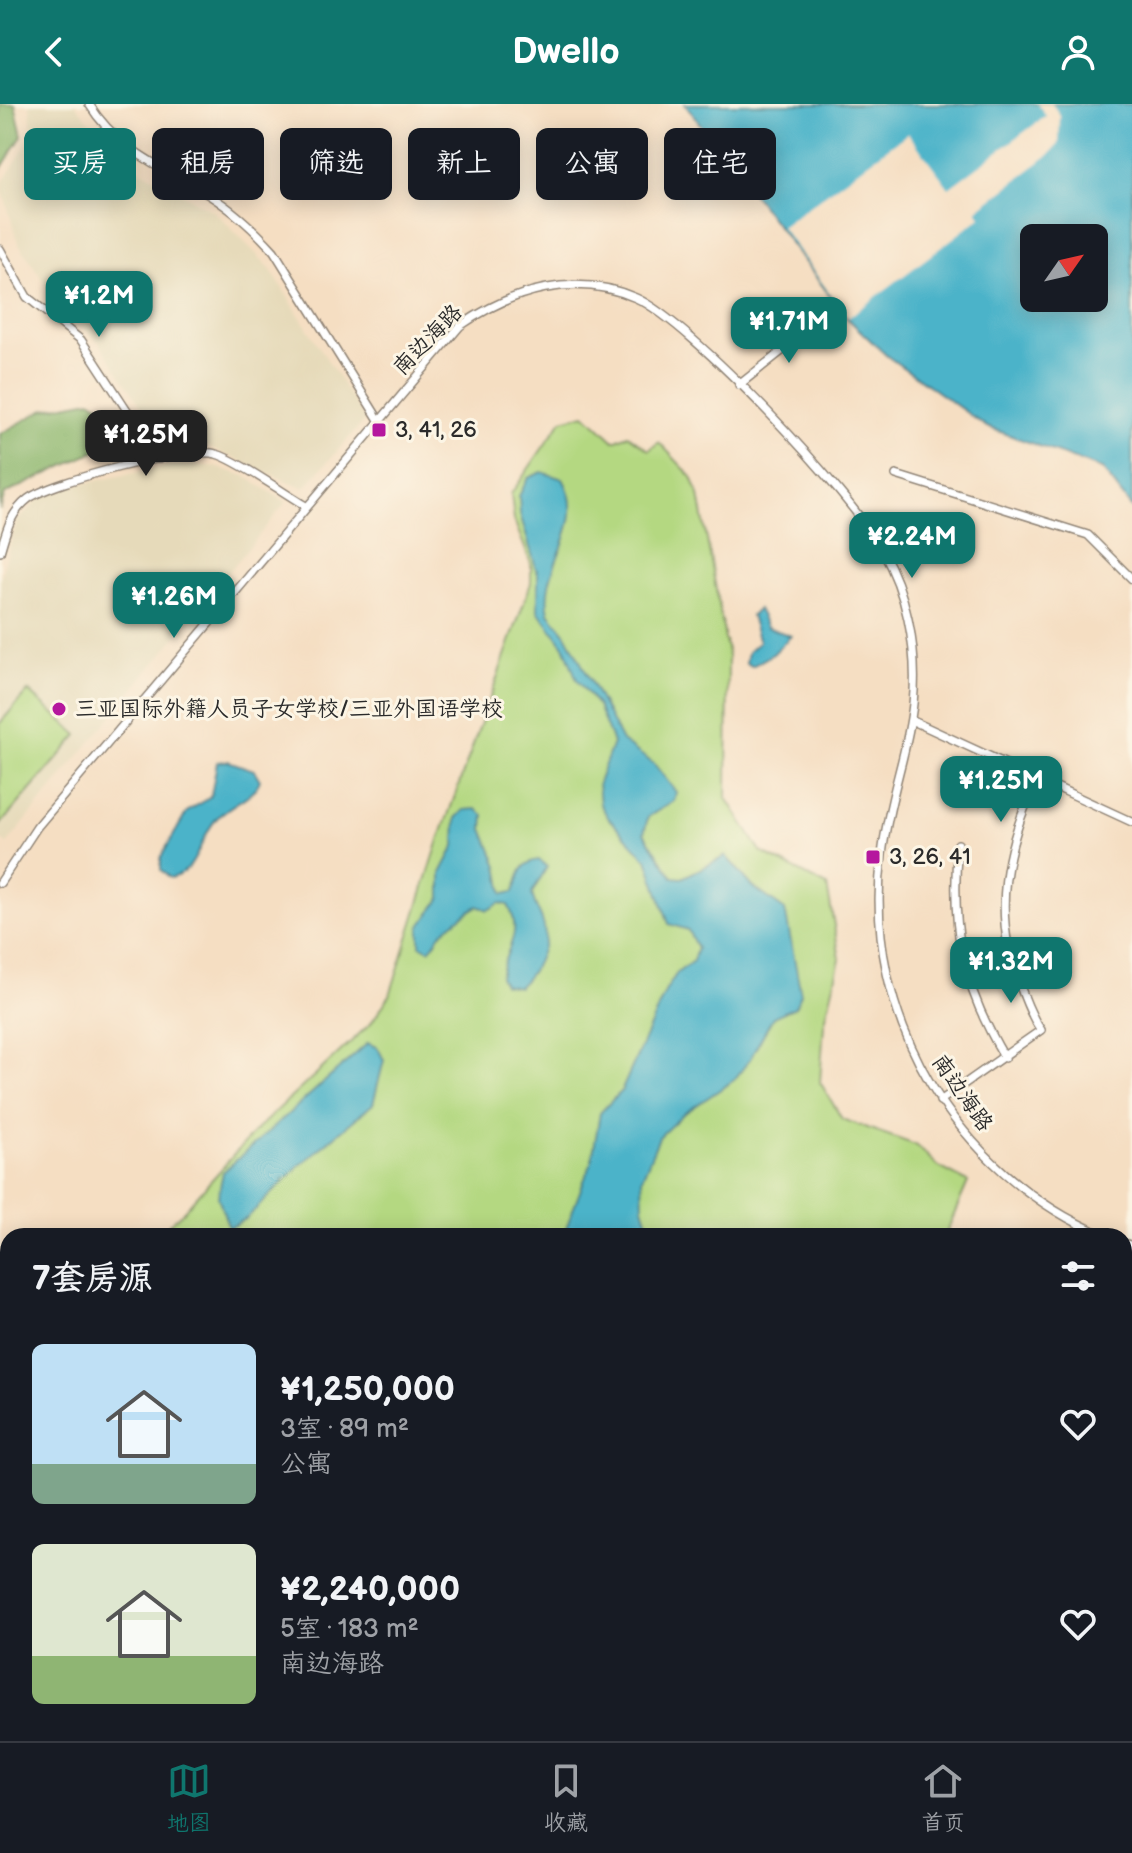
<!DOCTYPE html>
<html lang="zh">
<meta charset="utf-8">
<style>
:root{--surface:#171b24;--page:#20242c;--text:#f1f3f6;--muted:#9ea1a6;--line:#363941;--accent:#0f766e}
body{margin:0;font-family:"Balsamiq Sans","LXGW WenKai TC",sans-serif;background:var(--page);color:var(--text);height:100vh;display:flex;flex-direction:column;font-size:30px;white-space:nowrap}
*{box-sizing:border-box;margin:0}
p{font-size:26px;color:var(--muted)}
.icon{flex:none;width:44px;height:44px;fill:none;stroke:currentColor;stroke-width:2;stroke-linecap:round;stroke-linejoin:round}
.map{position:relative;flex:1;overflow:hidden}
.drawer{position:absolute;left:0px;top:1124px;width:1132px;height:514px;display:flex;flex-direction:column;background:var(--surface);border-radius:24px 24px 0 0;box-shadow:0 4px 20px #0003}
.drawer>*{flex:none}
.banner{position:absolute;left:24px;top:24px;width:1084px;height:72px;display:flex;gap:16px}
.needle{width:52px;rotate:56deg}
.fabs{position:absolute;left:1020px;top:120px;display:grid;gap:16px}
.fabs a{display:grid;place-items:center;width:88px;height:88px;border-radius:12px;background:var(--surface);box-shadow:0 4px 20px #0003;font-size:40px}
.price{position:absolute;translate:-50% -68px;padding:0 18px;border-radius:16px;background:var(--accent);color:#fff;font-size:26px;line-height:52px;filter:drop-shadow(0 2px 4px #0008)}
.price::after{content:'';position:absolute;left:50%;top:48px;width:24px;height:18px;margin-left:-12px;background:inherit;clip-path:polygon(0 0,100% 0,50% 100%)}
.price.selected{background:#222;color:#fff}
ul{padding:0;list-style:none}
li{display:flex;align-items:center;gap:24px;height:200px;padding:0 32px}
li span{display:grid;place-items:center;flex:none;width:224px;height:160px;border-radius:12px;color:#555}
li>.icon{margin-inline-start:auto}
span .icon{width:96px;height:96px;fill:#fffc;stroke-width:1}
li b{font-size:34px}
h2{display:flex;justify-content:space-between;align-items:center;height:96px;padding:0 32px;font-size:34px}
.chip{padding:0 28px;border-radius:12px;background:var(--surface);box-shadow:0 4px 20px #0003;font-size:28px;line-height:72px}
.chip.selected{background:var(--accent);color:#fff}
header{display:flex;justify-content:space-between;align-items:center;height:104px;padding:0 32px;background:var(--accent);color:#fff;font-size:36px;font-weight:700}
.menu{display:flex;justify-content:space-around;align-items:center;height:112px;border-top:2px solid var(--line);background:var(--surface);font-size:22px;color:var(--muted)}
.menu a{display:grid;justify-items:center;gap:4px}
.menu .selected{color:var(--accent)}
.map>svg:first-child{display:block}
</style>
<header><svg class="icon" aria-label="back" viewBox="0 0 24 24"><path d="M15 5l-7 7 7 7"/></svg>Dwello<svg class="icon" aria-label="person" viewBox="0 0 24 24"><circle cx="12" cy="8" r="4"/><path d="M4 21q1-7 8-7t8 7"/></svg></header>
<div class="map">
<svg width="1132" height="1637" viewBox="0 0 1132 1637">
<rect width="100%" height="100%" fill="#fcf5e5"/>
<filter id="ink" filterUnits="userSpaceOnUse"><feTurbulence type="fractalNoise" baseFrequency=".0125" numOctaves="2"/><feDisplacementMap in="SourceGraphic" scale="16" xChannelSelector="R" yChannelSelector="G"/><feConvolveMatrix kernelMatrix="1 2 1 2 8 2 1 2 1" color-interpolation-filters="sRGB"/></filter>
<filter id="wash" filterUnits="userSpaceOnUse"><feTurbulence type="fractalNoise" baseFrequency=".006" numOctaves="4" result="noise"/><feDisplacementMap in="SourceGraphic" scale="32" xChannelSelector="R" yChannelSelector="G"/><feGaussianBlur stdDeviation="1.8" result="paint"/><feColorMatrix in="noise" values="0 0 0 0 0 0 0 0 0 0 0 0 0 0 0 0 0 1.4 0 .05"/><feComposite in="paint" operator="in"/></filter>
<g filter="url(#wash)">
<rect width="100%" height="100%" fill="#f5dec2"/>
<!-- built -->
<g fill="#e6daba">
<path d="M30 0H75L122 55 216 109 269 163 365 316 304 384 153 320 99 238 57 198 18 138 1 81 32 32Z"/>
<path d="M174 361 212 362 245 372 286 398 7 740 0 735V475L17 417 42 393 61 384Z"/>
</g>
<!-- green -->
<g fill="#b4d881" stroke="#708256" stroke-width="2">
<path d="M585 310 614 337 628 331 649 346 659 338 692 373 699 391 728 552 727 694 761 748 827 782 840 855 824 921 820 978 842 1015 916 1041 939 1063 968 1078 945 1132H156L182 1109 257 1025 371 919 390 891 438 739 531 479V460L514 416 511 390 562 316Z"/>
<path d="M28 587 78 631 0 721V619Z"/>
<path d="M330 1630H841L843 1637H331Z"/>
</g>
<!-- forest -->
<g fill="#8fb86f" stroke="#5d724d" stroke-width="2">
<path d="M0 0H15L22 32 0 66Z"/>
<path d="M90 296 108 304 120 319 119 336 5 390 0 406V330L45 305Z"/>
<path d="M0 1440 8 1471V1630H41L42 1637H0Z"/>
</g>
<!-- water -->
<g fill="#4bb3c9" stroke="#3b6f7a" stroke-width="2" fill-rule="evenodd">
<path d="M685 0H1132V404L1102 365 987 323 887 252 847 214ZM1034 134H1094V194H1034Z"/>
<path d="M542 368 563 375C591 421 538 462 549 509L566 530 622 637 654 660 676 688 674 697 648 713 644 729 673 773 682 774 726 752 753 783 785 806 801 890 795 903 773 913 750 955 734 976 682 1011 659 1033 642 1074 643 1103 652 1132H563L592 1056 600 1009 622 986 666 886 677 869 693 857 697 844 688 826 669 820 647 755 609 715 600 700 598 679 613 639 598 602 577 576 564 542 538 507V471L520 410 519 392 528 374Z"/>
<path d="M758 505 767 523 791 532 773 550 752 562 746 559 748 548 759 538 751 512Z"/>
<path d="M228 657 254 666 260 676C254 693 231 699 218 713 198 733 200 768 170 774L161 766V753L187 708 211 692 217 658Z"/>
<path d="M476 705 484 711 483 725 498 762 503 790 514 788C520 773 520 758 539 756L547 763 532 789C534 801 540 809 543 819 550 840 534 869 518 883L504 880 500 873C505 845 524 830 508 801L500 799 488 806 478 802C470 806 445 824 441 830 436 837 435 841 429 846L420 841V823L441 794V769L455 742 456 714 464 706Z"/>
<path d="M368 939 378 944 384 956 373 1000 298 1063 246 1115 229 1124 218 1093 223 1068Z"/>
</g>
<!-- pier -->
<path fill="#f5dec2" d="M1038 0H1052L1060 11 1059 40 1049 51 977 106 981 113 848 214 781 123 908 29 949 84 1046 12Z"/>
</g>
<g filter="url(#ink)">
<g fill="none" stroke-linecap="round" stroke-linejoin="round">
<defs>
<g id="minor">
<path d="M89 0C116 44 159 62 202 87 229 102 252 123 274 147L379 316"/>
<path d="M0 145 27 193 81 236 159 355"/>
<path d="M739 281 821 216"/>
<path d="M896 371 1088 431 1132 475"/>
<path d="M0 448C6 428 10 409 28 395 52 377 188 342 216 350 236 355 285 390 306 402"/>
<path d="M913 617 1132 718"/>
<path d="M958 740C950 823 962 882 1005 954"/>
<path d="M0 779 37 723 460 222C512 186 575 167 636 194 691 218 853 392 882 446 894 467 903 491 908 515 929 613 893 660 882 751 861 911 956 1070 1105 1132"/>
<path d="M940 997 1041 926C1031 913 1026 897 1020 882 991 810 1005 743 1037 675"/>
<path d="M1124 1139 1132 1142"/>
<path d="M1124 1219 1132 1196"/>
<path d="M0 1276 8 1320"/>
<path d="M1124 1355 1132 1383"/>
<path d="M1124 1465 1132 1460"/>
<path d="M58 1630 59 1637"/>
<path d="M967 1637 970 1630"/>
</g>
</defs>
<!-- minor casing -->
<use href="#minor" stroke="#908476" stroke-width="10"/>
<!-- minor -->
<use href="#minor" stroke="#fff" stroke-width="7"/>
</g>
</g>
<!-- markers -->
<g fill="#b5179e" stroke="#fcf5e5" stroke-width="3">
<rect x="371" y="318" width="16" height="16" rx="4"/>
<circle cx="59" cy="605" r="8"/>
<rect x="865" y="745" width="16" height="16" rx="4"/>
</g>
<g text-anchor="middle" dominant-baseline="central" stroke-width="6" stroke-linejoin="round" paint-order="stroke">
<!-- street labels -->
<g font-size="22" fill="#2b2b2b" stroke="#fcf5e5">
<text transform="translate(428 236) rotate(-46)">南边海路</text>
<text transform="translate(962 989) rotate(55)">南边海路</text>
</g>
<!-- poi labels -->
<g font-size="22" fill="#2b2b2b" stroke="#fcf5e5" text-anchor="start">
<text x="395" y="326">3, 41, 26</text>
<text x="75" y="605">三亚国际外籍人员子女学校/三亚外国语学校</text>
<text x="889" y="753">3, 26, 41</text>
</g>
</g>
</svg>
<div class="fabs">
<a><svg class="needle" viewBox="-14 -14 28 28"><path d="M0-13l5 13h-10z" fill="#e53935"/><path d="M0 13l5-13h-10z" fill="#9ea1a6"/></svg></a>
</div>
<b class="price" style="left:99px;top:235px">¥1.2M</b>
<b class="price" style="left:789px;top:261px">¥1.71M</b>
<b class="price selected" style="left:146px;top:374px">¥1.25M</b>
<b class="price" style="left:912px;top:476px">¥2.24M</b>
<b class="price" style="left:174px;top:536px">¥1.26M</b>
<b class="price" style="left:1001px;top:720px">¥1.25M</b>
<b class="price" style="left:1011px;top:901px">¥1.32M</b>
<div class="banner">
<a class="chip selected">买房</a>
<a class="chip">租房</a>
<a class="chip">筛选</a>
<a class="chip">新上</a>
<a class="chip">公寓</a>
<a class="chip">住宅</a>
</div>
<section class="drawer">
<h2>7套房源<svg class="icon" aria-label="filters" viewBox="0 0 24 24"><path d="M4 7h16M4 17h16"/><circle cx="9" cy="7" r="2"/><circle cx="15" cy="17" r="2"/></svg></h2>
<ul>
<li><span style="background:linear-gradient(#bfe0f5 75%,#7fa58c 0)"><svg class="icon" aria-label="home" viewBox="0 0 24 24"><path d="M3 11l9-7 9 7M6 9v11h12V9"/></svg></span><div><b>¥1,250,000</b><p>3室 · 89 m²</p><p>公寓</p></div><svg class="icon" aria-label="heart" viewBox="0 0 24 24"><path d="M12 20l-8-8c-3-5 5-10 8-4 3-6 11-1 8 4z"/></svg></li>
<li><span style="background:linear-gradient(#dfe7d0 70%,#8fb573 0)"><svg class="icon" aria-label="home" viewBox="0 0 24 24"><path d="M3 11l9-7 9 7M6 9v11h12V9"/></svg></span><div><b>¥2,240,000</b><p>5室 · 183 m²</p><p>南边海路</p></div><svg class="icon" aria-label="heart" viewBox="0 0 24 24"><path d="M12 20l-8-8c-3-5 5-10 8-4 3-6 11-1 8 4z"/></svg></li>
</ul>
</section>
</div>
<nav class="menu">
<a class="selected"><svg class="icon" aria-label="map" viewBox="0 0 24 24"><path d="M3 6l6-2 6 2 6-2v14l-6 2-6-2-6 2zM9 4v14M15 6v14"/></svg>地图</a>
<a><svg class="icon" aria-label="saved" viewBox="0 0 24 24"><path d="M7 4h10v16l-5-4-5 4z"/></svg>收藏</a>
<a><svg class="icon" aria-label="home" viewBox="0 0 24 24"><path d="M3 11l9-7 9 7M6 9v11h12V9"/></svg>首页</a>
</nav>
